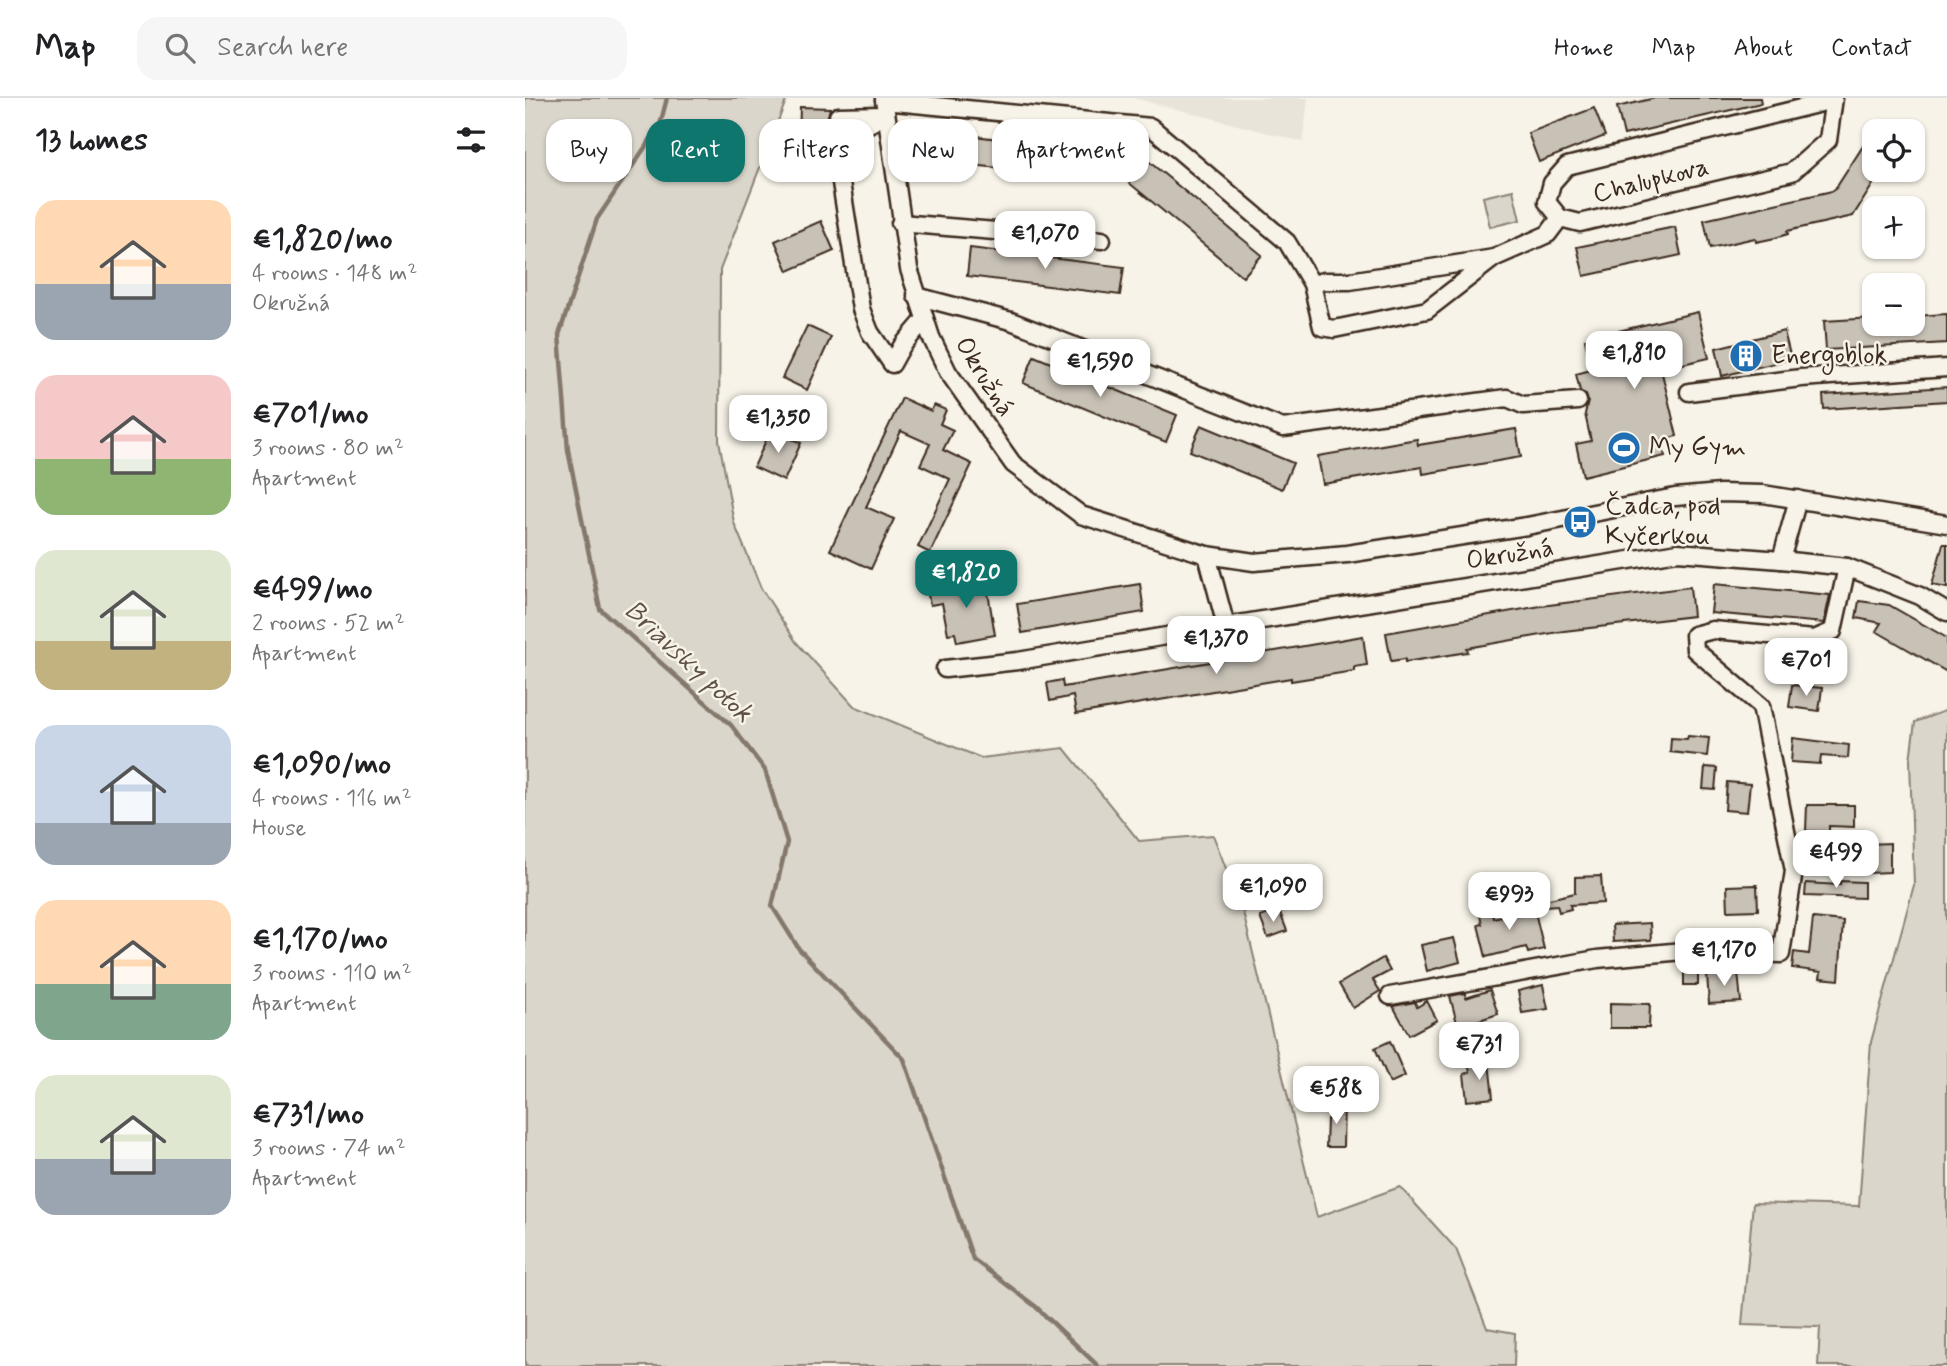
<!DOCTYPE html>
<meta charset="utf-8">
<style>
:root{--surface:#fff;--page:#f6f6f6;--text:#202124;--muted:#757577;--line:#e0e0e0;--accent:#0f766e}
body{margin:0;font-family:Mynerve,sans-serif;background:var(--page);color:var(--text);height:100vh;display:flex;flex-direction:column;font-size:26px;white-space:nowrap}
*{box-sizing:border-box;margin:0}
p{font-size:23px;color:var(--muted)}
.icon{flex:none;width:38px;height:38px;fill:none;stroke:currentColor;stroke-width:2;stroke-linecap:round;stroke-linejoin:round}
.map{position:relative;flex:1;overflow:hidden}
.sheet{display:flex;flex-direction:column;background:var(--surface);width:525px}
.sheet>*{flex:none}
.top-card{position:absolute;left:21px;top:21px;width:665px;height:63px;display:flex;gap:14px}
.tools{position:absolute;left:1337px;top:21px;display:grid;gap:14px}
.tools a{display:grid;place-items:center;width:63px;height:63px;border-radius:14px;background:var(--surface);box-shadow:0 2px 5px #0004;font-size:35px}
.price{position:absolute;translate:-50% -60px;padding:0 16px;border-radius:14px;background:#fff;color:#222;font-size:23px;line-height:46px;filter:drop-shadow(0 2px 4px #0008)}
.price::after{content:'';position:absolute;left:50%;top:42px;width:21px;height:16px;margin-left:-10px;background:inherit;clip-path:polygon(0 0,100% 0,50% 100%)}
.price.current{background:var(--accent);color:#fff}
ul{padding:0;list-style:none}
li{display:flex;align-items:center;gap:21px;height:175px;padding:0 35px}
li span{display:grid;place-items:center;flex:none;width:196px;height:140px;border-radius:21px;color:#555}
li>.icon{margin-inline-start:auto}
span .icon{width:84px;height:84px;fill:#fffc;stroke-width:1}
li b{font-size:30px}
h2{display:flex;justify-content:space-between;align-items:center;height:84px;padding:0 35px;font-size:30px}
.chip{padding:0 24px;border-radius:21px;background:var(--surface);box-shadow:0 2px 5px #0004;font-size:24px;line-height:63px}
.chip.current{background:var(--accent);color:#fff}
header{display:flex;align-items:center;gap:42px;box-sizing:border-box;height:98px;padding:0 35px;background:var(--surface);border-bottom:2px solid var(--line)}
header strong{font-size:33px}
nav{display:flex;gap:38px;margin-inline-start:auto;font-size:24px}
.search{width:490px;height:63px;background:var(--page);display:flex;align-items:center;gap:18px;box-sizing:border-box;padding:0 24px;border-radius:21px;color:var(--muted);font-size:26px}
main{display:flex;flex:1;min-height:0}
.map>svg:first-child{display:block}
</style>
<header>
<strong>Map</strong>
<div class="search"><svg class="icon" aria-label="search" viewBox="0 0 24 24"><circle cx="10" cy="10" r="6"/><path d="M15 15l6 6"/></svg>Search here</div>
<nav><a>Home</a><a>Map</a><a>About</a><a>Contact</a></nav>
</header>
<main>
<section class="sheet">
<h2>13 homes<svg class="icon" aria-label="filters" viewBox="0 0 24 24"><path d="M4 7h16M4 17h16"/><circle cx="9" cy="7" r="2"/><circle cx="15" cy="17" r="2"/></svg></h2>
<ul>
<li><span style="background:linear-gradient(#ffd9b3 60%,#9aa5b1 0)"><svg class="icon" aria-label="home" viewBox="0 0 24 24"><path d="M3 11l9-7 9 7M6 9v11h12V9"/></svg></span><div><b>€1,820/mo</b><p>4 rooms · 148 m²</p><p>Okružná</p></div></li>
<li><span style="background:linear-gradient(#f6c9c9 60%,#8fb573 0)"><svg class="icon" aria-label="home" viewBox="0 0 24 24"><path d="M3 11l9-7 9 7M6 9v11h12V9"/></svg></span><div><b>€701/mo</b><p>3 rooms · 80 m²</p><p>Apartment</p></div></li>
<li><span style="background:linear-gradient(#dfe7d0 65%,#c2b280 0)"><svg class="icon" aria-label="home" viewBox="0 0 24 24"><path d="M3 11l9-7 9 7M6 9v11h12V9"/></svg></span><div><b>€499/mo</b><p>2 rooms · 52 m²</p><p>Apartment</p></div></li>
<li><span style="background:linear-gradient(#c9d6e8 70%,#9aa5b1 0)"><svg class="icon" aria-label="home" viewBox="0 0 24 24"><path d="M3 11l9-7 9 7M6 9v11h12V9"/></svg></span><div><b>€1,090/mo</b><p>4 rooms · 116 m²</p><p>House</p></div></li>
<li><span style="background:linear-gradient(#ffd9b3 60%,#7fa58c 0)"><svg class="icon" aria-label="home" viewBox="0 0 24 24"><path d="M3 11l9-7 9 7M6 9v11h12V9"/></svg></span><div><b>€1,170/mo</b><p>3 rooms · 110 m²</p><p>Apartment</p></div></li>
<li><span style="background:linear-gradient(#dfe7d0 60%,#9aa5b1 0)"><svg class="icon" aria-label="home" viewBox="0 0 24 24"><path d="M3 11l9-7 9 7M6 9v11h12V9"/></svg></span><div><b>€731/mo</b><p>3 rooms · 74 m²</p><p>Apartment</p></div></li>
</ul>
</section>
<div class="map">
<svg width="1422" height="1268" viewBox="0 0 1422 1268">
<rect width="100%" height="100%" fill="#f7f3e8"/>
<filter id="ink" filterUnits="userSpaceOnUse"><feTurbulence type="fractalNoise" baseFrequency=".0143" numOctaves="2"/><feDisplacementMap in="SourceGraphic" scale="14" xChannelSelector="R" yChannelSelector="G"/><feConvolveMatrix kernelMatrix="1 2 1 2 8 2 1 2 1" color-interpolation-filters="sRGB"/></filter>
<g filter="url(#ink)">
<!-- built -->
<path fill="#e9e4d9" d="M608 0H783L778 44Z"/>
<!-- green -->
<g fill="#dbd6cb" stroke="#8b8074" stroke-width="2">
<path d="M0 0H262L195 172 194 342 209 425 236 490 271 544 329 608 456 660 539 650 614 743 688 737 718 814 792 1119 875 1089 931 1151 962 1230 990 1235 989 1268H0Z"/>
<path d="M988 92 995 122 965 129 958 99Z"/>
<path d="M1422 612V1268H1293L1295 1229 1217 1227 1228 1105 1334 1108 1346 944 1389 787 1385 662 1390 624Z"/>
</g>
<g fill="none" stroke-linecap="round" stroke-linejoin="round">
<!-- stream -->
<path stroke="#84786c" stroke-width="4.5" d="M142 0 135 27 72 121 34 237 43 352 75 511 206 627 240 672 262 744 247 808 274 851 379 961 448 1161 510 1208 573 1268"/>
</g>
<!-- building -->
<g fill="#c8c1b6" stroke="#3b2a1e" stroke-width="2">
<path d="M1130 0H1235L1236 5 1099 37 1092 9Z"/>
<path d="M275 9 305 10 303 18 304 42 274 41Z"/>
<path d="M1069 10 1080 38 1014 64 1003 35Z"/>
<path d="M1349 31V72H1357L1328 118 1262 133 1263 136 1250 140 1231 144 1230 140 1185 150 1179 122 1307 93 1311 90Z"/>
<path d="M425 35 579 54 576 82 422 64Z"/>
<path d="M622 62 737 157 718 179 603 84Z"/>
<path d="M296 123 309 153 263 173 250 143Z"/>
<path d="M1150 129 1156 157 1059 178 1052 149Z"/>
<path d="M445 150 599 169 595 197 442 178Z"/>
<path d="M1173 214 1184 260 1136 271 1152 338 1136 342 1140 358 1058 378 1051 346 1066 343 1060 316 1063 303 1061 297 1055 293 1051 276 1066 272 1060 241Z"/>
<path d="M1422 216V245L1301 252 1299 223 1349 220V226H1388V218Z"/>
<path d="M282 228 306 239 282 292 257 280Z"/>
<path d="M1259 233 1266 261 1197 278 1191 250Z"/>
<path d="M509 258 652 317 641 344 498 285Z"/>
<path d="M1422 289V303L1299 311 1298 297Z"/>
<path d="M377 300 406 313 409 307 421 312 415 326 428 332 418 352 447 366 405 455 393 449 425 381 395 367 405 346 376 333 341 409 369 421 346 471 305 452Z"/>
<path d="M676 327 768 365 757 391 665 353Z"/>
<path d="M246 331 276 345 259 383 229 369Z"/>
<path d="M991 331 996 359 898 376 897 369 798 386 793 358 892 341 893 347Z"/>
<path d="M1418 446H1422V490L1407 487Z"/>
<path d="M461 482 470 537 432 544 430 535 423 536 417 505 405 507 402 492Z"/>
<path d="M615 486 619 514 497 535 492 506Z"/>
<path d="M1189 486 1305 497 1299 525 1186 515Z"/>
<path d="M1165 489 1168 518 1039 533 942 550 943 554 924 557 880 564V561L866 563 861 535 1016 508Z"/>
<path d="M1334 503 1364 507 1422 540V574L1351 533 1356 525 1331 520Z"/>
<path d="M838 538 842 567 829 569V573L766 583V580L551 616 548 598 525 603 522 585 537 582 538 589Z"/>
<path d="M1267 587 1297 590 1294 613 1264 609Z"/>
<path d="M1163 638 1184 640 1182 658 1145 654 1146 640 1162 641Z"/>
<path d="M1268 640 1324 647 1323 660 1296 658 1295 666 1266 664Z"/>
<path d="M1180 669 1192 670 1190 692 1178 691Z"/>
<path d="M1202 684 1225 686 1222 714 1200 712Z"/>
<path d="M1282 707H1329V729L1304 728V734L1281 733Z"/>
<path d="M1365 745V774L1343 775 1342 746Z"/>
<path d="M1076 778 1078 805 1045 807 1046 811 1034 814 1032 807 1021 808 1020 802 1050 795V779Z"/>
<path d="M1315 783 1339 784V800L1280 798 1281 785 1315 787Z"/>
<path d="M1232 787 1233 812 1203 813 1202 788Z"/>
<path d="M965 806 968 820 1009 810 1019 851 1003 855 1001 849 961 859 953 827 957 826 953 809Z"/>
<path d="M754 812 762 833 743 840 735 819Z"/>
<path d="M1288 820 1318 823 1314 882 1295 880 1296 874 1267 870 1269 854 1284 856Z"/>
<path d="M1125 825 1126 842 1088 844 1087 827Z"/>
<path d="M929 840 935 864 902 873 896 847Z"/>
<path d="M858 860 865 873 848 882 855 893 828 910 814 886Z"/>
<rect x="1159" y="868" width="14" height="19"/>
<path d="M1213 874 1216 904 1184 906 1182 876Z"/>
<path d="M1018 887 1023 911 997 915 993 893Z"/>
<path d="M965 892 973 916 933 929 925 898 940 895 941 900Z"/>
<path d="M902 903 912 922 884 937 868 908 890 904 892 909Z"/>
<path d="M1085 905 1125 906 1124 930H1085Z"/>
<path d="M865 943 880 978 865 985 850 950Z"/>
<path d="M964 964 968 1000 942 1003 939 976 945 974 943 966Z"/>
<path d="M806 1003 819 1004 818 1049H801L802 1021H805Z"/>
</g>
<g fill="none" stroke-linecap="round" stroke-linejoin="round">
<defs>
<g id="street">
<path d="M359 0 384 171 406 239 423 274 488 366 556 417 682 457 729 464 822 456 1002 428 1150 399 1195 395 1238 396 1422 426"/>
<path d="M1308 2 1042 68 1027 85 1022 104 1035 120 1055 125 1267 74 1303 42 1309 0"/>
<path d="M359 3 626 29 762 144 787 186 797 229 809 231 902 212 969 160"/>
<path d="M361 17 331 33 311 53 336 211 345 234 367 266 377 248 400 221"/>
<path d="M313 18 358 17"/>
<path d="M375 125 577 142"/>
<path d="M787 186 799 183H825L969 160 1023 136 1035 120"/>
<path d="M391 198 486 223 758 330 982 300 998 307 1053 303"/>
<path d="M1164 294 1276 280 1422 270"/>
<path d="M1256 462 1322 469 1395 498 1422 514"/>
<path d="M701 528 1153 454 1256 462 1273 401"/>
<path d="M420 571 493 563 701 528 682 457"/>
<path d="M865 898 1072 861 1158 853 1256 856 1269 773 1236 608 1170 552 1169 537 1188 532 1289 541 1308 533 1322 469"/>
</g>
</defs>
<!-- street casing -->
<use href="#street" stroke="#3b2a1e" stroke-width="21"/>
<!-- street -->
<use href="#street" stroke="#f7f3e8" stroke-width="16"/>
</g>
</g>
<!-- icons -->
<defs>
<symbol id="building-disc" viewBox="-11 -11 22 22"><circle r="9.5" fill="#1f6fb2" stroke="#f7f3e8"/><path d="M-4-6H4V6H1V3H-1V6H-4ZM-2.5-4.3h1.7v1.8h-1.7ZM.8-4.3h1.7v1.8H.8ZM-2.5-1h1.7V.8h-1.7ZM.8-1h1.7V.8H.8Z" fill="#fff"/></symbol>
<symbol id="stadium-disc" viewBox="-11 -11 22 22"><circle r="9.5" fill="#1f6fb2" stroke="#f7f3e8"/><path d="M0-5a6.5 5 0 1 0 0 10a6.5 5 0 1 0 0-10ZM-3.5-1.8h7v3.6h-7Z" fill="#fff"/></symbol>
<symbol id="bus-disc" viewBox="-11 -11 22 22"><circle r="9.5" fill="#1f6fb2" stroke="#f7f3e8"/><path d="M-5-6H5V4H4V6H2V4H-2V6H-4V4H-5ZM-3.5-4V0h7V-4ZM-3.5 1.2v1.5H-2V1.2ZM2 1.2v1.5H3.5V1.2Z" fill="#fff"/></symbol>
</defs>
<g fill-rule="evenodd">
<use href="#building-disc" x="1202" y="239" width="38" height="38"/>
<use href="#stadium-disc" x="1080" y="331" width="38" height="38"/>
<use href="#bus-disc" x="1036" y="405" width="38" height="38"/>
</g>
<g text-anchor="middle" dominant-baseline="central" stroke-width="5" stroke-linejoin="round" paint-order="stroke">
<!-- street labels -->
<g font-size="26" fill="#3b2a1e" stroke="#f7f3e8">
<text transform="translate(1126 83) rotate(-14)">Chalupkova</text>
<text transform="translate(459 279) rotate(58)">Okružná</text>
<text transform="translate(985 457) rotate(-9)">Okružná</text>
</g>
<!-- poi labels -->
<g font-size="26" fill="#3b2a1e" stroke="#f7f3e8" text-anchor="start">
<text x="1246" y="258">Energoblok</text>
<text x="1124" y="350">My Gym</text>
<text x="1080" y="409">Čadca, pod<tspan x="1080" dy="30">Kyčerkou</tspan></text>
</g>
<!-- water labels -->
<g font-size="28" font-style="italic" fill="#5f5145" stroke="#f7f3e8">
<text transform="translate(163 564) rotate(43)">Briavsky potok</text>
</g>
</g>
</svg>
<div class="tools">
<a><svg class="icon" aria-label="locate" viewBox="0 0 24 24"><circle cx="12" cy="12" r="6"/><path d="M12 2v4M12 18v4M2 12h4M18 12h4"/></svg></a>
<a>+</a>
<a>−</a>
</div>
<b class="price" style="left:520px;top:173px">€1,070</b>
<b class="price" style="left:1109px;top:293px">€1,810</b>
<b class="price" style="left:575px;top:301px">€1,590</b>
<b class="price" style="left:253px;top:357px">€1,350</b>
<b class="price current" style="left:441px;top:512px">€1,820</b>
<b class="price" style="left:691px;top:578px">€1,370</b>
<b class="price" style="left:1281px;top:600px">€701</b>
<b class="price" style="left:1311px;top:792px">€499</b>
<b class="price" style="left:748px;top:826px">€1,090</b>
<b class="price" style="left:984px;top:834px">€993</b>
<b class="price" style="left:1199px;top:890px">€1,170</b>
<b class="price" style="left:954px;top:984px">€731</b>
<b class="price" style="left:811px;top:1028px">€588</b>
<div class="top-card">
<a class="chip">Buy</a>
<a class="chip current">Rent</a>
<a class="chip">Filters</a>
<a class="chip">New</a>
<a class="chip">Apartment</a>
</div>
</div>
</main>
